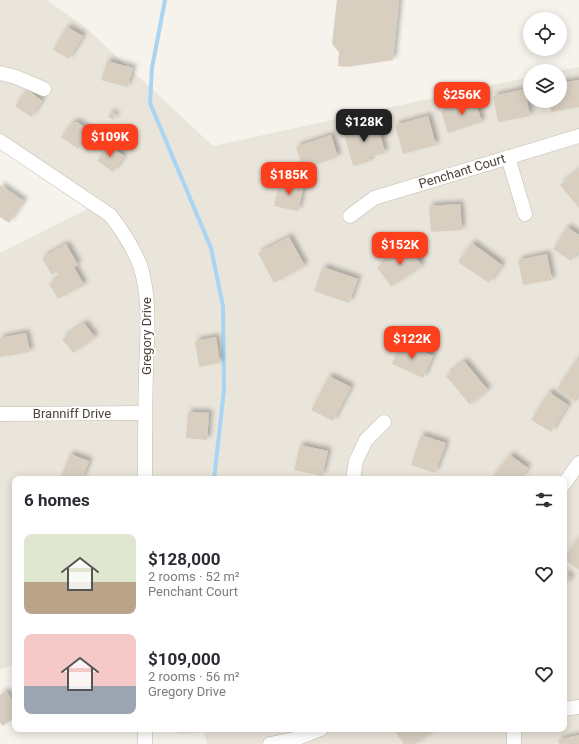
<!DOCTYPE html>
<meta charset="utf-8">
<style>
:root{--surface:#fff;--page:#f2f2f3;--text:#2b2b33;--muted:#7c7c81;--accent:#fc3f1d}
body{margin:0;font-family:Roboto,sans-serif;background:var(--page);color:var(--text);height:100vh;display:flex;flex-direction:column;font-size:15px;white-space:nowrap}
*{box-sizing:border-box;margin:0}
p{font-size:13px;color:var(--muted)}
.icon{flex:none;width:22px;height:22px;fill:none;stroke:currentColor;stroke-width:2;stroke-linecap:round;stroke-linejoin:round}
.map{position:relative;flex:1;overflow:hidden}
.details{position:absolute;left:12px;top:476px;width:555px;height:256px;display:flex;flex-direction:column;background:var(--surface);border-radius:8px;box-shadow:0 2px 10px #0003}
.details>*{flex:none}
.controls{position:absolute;left:523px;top:12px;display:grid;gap:8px}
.controls a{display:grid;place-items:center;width:44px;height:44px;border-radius:50%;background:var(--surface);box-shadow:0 2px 10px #0003;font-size:20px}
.price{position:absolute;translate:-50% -34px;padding:0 9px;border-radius:8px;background:var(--accent);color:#fff;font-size:13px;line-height:26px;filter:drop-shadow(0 1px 2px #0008)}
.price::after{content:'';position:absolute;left:50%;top:24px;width:12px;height:9px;margin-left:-6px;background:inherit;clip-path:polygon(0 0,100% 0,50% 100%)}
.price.current{background:#222;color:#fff}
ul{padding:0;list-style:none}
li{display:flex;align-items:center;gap:12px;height:100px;padding:0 12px}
li span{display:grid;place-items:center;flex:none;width:112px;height:80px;border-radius:8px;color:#555}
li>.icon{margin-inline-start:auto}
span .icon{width:48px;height:48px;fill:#fffc;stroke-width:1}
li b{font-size:17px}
h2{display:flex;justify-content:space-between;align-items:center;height:48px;padding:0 12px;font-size:17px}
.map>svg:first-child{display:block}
</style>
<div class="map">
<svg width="579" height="744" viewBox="0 0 579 744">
<defs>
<filter id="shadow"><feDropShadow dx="3.5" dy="-3.5" stdDeviation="2" flood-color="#0004"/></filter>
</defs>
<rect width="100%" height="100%" fill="#f6f3ec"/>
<!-- residential -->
<path fill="#eae5da" d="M0 0H47L85 27 213 146 530 77V101H560V71L579 67V744H207L204 732 182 734 162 729H564V479H15V665L0 669V253L103 201 0 134Z"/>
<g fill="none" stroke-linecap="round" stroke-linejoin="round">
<!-- stream -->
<path stroke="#a9d4f2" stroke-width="4" d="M165 0 152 68 150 103 211 248 223 306 224 390 214 479"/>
</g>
<!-- building -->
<g fill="#d8cfc1" filter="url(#shadow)">
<path d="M337 0H399L393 60 347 67 338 66 339 52 332 44Z"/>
<path d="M67 27 83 36 69 59 53 50Z"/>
<path d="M107 61 133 68 127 87 101 80Z"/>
<path d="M579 80V107L551 112 549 101H560V83Z"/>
<path d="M27 89 42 101 31 117 15 106Z"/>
<path d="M525 89 530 116 498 122 493 96Z"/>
<path d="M475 100 482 122 448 133 441 111Z"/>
<path d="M111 112 116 115 113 120 108 117Z"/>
<path d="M428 116 436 145 403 154 395 125Z"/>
<path d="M377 121 385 153 369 157 371 161 353 166 343 130Z"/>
<path d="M73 122 75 123 77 122 88 130 87 131 89 133 78 149 61 137Z"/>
<path d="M331 135 338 157 303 169 296 147Z"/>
<path d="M108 145 124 156 113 172 97 161Z"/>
<path d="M579 170V208L560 185Z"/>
<path d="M280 180 304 185 298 211 274 206Z"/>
<path d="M0 185 24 201 9 223 0 217Z"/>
<path d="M460 204 462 230 431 232 429 206Z"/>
<path d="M567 227 579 235V250L571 261 553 249Z"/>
<path d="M289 237 305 266 274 283 258 253Z"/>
<path d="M472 243 502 265 489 283 458 262Z"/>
<path d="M66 244 78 265 74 267 84 285 58 299 49 284 59 278 56 272 52 275 42 258Z"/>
<path d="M408 246 422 266 391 287 377 267Z"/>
<path d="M547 254 552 280 523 285 518 260Z"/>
<path d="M323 267 358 279 349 303 314 291Z"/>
<path d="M84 323 95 337 73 353 62 339Z"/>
<path d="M26 333 30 352 0 357V338Z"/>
<path d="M216 337 220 363 199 367 195 341Z"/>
<path d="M402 342 433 356 423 378 392 364Z"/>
<path d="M577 359 579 361V397L576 402 557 389Z"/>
<path d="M464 361 488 390 470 405 446 376Z"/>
<path d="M329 376 351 387 333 421 311 410Z"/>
<path d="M549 392 568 405 551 432 531 420Z"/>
<path d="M188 412 209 413 207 440 186 438Z"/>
<path d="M421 435 446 443 435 473 411 465Z"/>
<path d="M300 445 328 451 322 476 294 470Z"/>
<path d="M70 454 89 461 82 479H60Z"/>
<path d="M510 455 528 468 520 479H491Z"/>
<path d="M579 537V570L564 559Z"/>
<path d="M564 572 571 578 564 586Z"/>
<path d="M6 691 15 704V718L2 726 0 722V695Z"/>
<path d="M399 729H435L416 744H404L395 732Z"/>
<path d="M579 735V744H559L558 740Z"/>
</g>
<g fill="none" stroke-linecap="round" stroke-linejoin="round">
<defs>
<g id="minor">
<path d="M0 73 16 77 44 89"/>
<path d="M0 141 110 215C122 230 133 248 140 265 151 299 147 337 146 372 145 408 145 443 145 479"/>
<path d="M508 157 525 214"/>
<path d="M350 216 374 198 579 136"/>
<path d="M0 414 145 413"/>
<path d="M353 479 356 461 366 440 384 422"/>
<path d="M564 484 579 463"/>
<path d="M564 709 579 707"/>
<path d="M145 744V729"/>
<path d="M270 744 295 739 321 729"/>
<path d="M514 744V729"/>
</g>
</defs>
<!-- minor casing -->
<use href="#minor" stroke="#c2bbae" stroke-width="15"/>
<!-- minor -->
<use href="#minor" stroke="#fff" stroke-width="14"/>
</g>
<g text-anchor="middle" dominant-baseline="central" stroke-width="3.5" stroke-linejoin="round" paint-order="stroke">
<!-- street labels -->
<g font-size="13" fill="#4b4439" stroke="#fff">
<text transform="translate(462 171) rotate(-17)">Penchant Court</text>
<text transform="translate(146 336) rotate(-90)">Gregory Drive</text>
<text x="72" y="413">Branniff Drive</text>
</g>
</g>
</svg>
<div class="controls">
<a><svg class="icon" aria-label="locate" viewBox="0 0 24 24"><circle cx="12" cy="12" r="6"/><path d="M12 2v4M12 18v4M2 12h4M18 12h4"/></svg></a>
<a><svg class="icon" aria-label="layers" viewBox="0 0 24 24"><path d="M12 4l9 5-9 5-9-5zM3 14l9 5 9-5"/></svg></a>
</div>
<b class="price" style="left:462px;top:116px">$256K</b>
<b class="price current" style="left:364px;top:143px">$128K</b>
<b class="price" style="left:110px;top:158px">$109K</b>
<b class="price" style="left:289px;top:196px">$185K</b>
<b class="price" style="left:400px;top:266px">$152K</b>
<b class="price" style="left:412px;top:360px">$122K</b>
<section class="details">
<h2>6 homes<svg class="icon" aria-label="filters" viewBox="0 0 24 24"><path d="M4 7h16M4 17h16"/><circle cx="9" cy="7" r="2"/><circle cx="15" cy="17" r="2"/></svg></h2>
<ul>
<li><span style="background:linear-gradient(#dfe7d0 60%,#b9a48a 0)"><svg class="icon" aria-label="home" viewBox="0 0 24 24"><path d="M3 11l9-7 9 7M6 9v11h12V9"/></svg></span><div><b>$128,000</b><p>2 rooms · 52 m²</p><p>Penchant Court</p></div><svg class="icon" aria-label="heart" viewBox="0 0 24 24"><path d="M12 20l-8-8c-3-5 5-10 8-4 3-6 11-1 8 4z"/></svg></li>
<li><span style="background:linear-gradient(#f6c9c9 65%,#9aa5b1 0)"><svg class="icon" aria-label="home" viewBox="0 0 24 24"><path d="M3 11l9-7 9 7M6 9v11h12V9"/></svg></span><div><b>$109,000</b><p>2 rooms · 56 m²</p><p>Gregory Drive</p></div><svg class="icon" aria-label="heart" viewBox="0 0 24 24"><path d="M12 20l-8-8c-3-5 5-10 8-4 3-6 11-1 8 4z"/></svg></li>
</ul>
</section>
</div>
